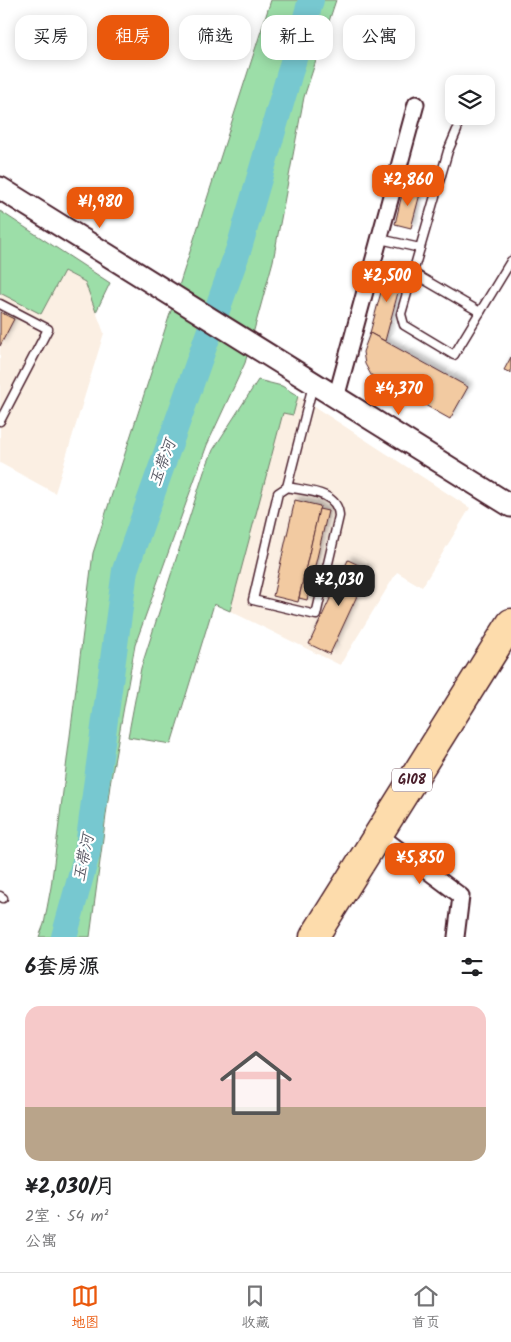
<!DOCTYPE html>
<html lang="zh">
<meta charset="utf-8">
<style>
:root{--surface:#fff;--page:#f2f2f2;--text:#202124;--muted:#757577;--line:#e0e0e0;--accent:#ea580c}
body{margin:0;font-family:Kalam,"LXGW WenKai TC",sans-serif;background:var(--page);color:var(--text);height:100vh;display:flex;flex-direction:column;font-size:19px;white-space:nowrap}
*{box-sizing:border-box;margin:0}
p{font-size:16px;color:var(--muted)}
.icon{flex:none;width:28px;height:28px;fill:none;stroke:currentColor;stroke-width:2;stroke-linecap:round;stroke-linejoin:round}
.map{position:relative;height:937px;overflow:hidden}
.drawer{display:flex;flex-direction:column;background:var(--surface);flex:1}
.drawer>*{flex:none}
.guide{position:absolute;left:15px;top:15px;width:481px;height:45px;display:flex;gap:10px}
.buttons{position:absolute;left:445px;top:75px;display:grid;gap:10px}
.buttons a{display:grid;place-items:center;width:50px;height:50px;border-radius:10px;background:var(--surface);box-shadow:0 2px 12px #0003;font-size:25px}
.price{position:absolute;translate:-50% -42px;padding:0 11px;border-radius:10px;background:var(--accent);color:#fff;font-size:16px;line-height:32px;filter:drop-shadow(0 1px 2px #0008)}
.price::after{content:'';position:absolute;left:50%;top:30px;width:15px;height:11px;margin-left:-8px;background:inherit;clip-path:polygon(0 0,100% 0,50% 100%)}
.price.selected{background:#222;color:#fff}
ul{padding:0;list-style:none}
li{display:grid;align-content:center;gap:10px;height:265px;padding:0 25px}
li span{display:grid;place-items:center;height:155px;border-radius:15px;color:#555}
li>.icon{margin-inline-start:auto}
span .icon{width:90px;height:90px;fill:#fffc;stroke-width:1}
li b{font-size:21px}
h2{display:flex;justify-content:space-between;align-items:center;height:60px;padding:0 25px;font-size:21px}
.pill{padding:0 18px;border-radius:15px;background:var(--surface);box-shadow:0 2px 12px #0003;font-size:18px;line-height:45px}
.pill.selected{background:var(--accent);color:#fff}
.dock{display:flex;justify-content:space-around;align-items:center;height:70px;border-top:1px solid var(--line);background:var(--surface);font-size:14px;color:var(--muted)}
.dock a{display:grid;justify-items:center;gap:2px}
.dock .selected{color:var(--accent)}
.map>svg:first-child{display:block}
</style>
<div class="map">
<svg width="511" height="937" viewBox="0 0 511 937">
<defs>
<filter id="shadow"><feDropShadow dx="4" dy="-4" stdDeviation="2.5" flood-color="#0004"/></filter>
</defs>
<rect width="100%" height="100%" fill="#fff"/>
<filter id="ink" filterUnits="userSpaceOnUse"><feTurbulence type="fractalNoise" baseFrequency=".02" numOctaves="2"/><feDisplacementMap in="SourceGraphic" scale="10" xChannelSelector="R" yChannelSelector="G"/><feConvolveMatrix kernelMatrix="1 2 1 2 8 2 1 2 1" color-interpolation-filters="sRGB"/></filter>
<g filter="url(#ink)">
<!-- built -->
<g fill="#fbefe3">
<path d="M63 271 85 282 104 333 55 493 0 463V293L41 314Z"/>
<path d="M298 396 470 508 422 587 397 572 340 665 230 611 283 412 293 415Z"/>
</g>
<!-- green -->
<g fill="#9cdea8" stroke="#737e6a">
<path d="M271 0H336L304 97 273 261 245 363 207 445 135 645 110 785 90 937H39L44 924 51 887 93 553Z"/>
<path d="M0 211 110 283 96 312 85 282 64 271 41 314 0 293Z"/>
<path d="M258 380 282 386 298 396 293 415 283 413 230 611 214 604 171 744 128 737 141 668 204 472 213 450Z"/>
</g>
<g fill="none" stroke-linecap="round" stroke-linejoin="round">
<!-- river -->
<path stroke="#77c8d0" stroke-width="26" d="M64 937 87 854 125 570 239 248 311 0"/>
</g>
<!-- building -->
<g fill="#f2caa1" stroke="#4a1f2b" filter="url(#shadow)">
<path d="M412 174 424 177 421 190 409 187Z"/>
<path d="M404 186 421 190 411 228 395 224Z"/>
<path d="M388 266 404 270 385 341 370 333Z"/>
<path d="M0 312 14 319 0 346Z"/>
<path d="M370 333 468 387 450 419 371 375 365 364 363 352Z"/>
<path d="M511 357V373L504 370Z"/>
<path d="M295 500 320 506 298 602 273 596Z"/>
<path d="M319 509 328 511 307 600 299 598Z"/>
<path d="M348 560 369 570 330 654 309 644Z"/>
</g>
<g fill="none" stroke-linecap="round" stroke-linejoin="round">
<defs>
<g id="lane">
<path d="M457 130 448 151 401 314 404 325 454 355 511 261"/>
<path d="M380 239 420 248"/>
<path d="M413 273 480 312"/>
<path d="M0 304 48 329 0 421"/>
<path d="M287 487C306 491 338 491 339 516L316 615 253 600 278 493Z"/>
<path d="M287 487 313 385"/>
<path d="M0 896 3 898"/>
</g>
<g id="street">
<path d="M336 398 416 104"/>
<path d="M378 834 461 896 456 937"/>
</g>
<path id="secondary" d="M0 188 511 506"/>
<path id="highway" d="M314 937 511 623"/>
</defs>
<!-- lane casing -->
<use href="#lane" stroke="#4a1f2b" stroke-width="11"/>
<!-- street casing -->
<use href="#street" stroke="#4a1f2b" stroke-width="19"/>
<!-- secondary casing -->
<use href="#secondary" stroke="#4a1f2b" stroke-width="25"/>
<!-- highway casing -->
<use href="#highway" stroke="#4a1f2b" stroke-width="31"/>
<!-- lane -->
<use href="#lane" stroke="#fff" stroke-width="8"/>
<!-- street -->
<use href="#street" stroke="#fff" stroke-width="15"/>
<!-- secondary -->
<use href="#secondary" stroke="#fff" stroke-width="21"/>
<!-- highway -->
<use href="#highway" stroke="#fddcac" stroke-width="28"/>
</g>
</g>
<g text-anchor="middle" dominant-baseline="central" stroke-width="4.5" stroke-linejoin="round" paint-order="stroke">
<!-- shield labels -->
<rect fill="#fff" stroke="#80626b" stroke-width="1" x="392" y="768.5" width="40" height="23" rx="4"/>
<g font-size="14" font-weight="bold" fill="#4a1f2b">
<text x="412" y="780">G108</text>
</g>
<!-- water labels -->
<g font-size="16" font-style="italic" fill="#5a5a65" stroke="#fff">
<text transform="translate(163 463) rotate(-70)">玉带河</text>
<text transform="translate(84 858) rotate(-78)">玉带河</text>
</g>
</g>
</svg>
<div class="buttons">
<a><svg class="icon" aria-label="layers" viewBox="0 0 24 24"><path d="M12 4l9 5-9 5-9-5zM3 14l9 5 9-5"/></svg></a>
</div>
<b class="price" style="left:408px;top:207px">¥2,860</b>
<b class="price" style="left:100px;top:229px">¥1,980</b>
<b class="price" style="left:387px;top:303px">¥2,500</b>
<b class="price" style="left:399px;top:416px">¥4,370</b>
<b class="price selected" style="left:339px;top:607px">¥2,030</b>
<b class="price" style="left:420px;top:885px">¥5,850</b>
<div class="guide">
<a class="pill">买房</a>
<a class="pill selected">租房</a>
<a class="pill">筛选</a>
<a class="pill">新上</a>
<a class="pill">公寓</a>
</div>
</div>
<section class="drawer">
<h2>6套房源<svg class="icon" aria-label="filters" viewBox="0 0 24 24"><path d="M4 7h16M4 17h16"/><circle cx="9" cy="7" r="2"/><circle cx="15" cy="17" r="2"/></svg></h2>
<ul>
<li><span style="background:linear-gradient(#f6c9c9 65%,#b9a48a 0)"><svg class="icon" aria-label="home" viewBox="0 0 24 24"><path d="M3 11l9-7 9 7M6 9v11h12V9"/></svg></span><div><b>¥2,030/月</b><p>2室 · 54 m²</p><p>公寓</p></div></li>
</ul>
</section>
<nav class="dock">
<a class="selected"><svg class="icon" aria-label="map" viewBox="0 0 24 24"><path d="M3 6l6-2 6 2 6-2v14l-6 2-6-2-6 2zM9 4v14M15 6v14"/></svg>地图</a>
<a><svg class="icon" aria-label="saved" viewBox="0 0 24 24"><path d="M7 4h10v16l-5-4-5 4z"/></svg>收藏</a>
<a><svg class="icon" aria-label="home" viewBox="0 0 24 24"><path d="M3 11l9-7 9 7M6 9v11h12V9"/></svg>首页</a>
</nav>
